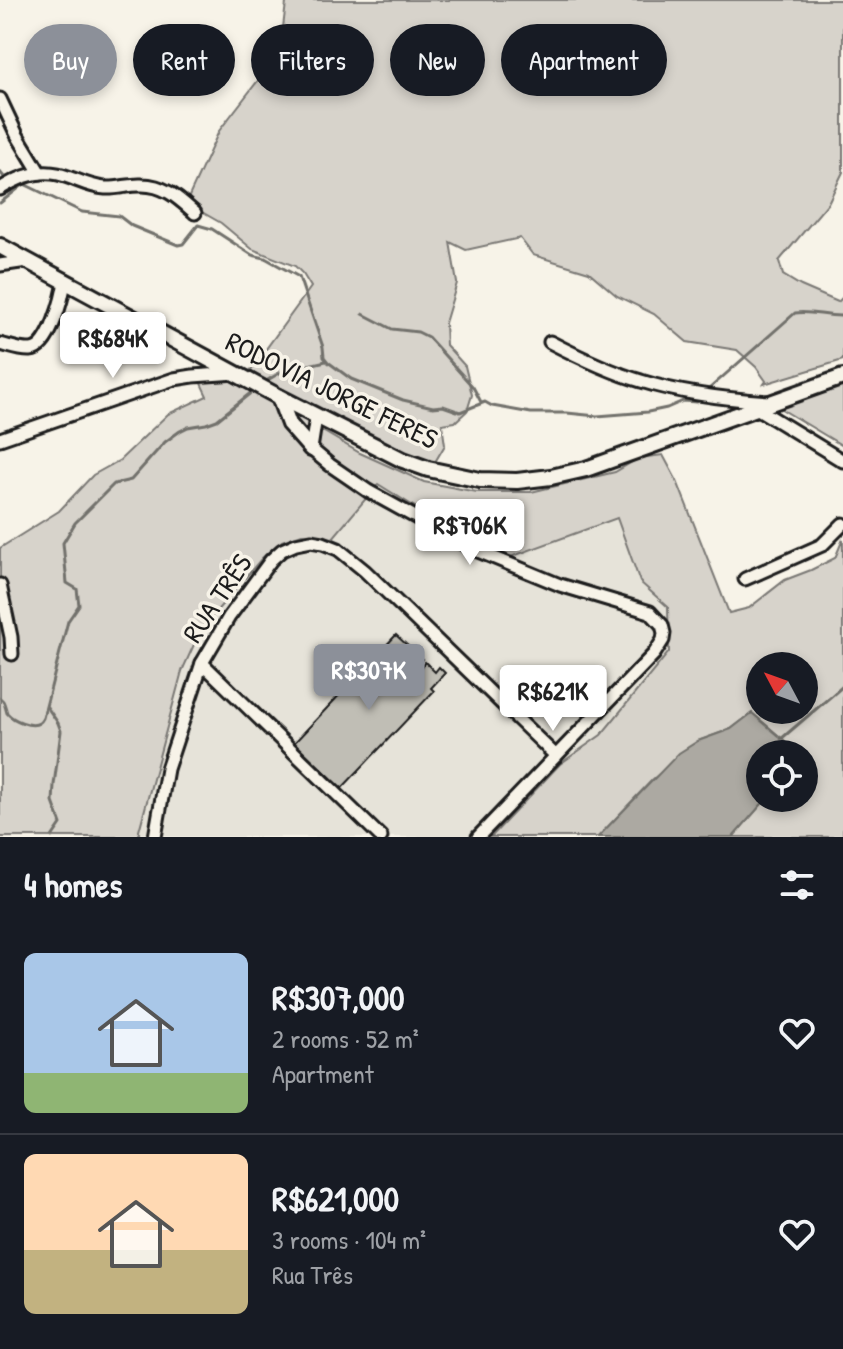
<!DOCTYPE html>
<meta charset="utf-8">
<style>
:root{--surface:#171b24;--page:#20242c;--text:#f1f3f6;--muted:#9ea1a6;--line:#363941;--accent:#8c9099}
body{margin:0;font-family:"Patrick Hand",sans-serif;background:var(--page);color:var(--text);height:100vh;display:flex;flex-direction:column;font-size:30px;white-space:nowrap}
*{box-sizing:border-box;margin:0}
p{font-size:26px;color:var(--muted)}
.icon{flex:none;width:44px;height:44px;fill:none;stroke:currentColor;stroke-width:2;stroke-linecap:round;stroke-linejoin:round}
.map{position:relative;height:837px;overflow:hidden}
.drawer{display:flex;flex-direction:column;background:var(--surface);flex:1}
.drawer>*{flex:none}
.top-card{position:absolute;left:24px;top:24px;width:796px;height:72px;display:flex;gap:16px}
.needle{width:52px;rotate:311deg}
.buttons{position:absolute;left:746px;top:652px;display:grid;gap:16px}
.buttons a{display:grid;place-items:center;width:72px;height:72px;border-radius:50%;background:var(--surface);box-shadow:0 4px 12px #0003;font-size:40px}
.price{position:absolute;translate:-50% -68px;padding:0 18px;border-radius:8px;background:#fff;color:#222;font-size:26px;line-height:52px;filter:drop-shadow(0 2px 4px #0008)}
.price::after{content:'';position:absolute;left:50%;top:48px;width:24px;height:18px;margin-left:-12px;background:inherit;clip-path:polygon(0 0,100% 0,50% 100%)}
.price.current{background:var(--accent);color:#fff}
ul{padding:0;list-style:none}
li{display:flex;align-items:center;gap:24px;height:200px;padding:0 24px}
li+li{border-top:2px solid var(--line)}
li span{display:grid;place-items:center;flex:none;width:224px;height:160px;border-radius:12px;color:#555}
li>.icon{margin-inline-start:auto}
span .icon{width:96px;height:96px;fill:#fffc;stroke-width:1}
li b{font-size:34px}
h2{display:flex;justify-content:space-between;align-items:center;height:96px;padding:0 24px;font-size:34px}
.chip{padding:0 28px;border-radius:36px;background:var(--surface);box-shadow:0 4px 12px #0003;font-size:28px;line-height:72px}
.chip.current{background:var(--accent);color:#fff}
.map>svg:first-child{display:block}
</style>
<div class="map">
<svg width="843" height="837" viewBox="0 0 843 837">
<rect width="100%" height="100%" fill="#f7f3e8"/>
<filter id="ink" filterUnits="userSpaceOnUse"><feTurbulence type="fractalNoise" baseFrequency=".0125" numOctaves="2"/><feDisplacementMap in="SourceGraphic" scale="16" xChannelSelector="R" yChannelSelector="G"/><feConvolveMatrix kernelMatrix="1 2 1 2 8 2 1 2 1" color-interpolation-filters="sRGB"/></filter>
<g filter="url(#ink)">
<!-- built -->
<path fill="#e6e3d9" d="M378 484 463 536 508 558 617 518 640 582 668 607 669 652 601 735 560 764 491 837H139V831L182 671 201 629 262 558 282 541 302 534 333 538Z"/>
<!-- green -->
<g fill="#d7d3cb" stroke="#7a7874" stroke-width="2" fill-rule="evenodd">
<path d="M282 0H843V172L828 203 779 261 783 275 801 286 838 302 843 297V360L764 384 766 381 756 367 737 350 687 342 654 314 617 296 589 272 533 255 520 238 466 250 450 242 457 283 445 323 446 345 465 366 472 395 467 411 455 422 442 424 445 445 435 462 409 454 304 401 250 371 311 287 303 274 295 266 252 249 221 223 186 203 219 131 280 52 286 3Z"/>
<path d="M219 370 360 453 424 482 477 492H531L615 472 639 458 663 455 677 481 729 613 749 608 785 580 811 570 835 558 843 539V837H733L767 798H804V754H786L785 741 752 713 731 729 698 741 652 780 598 837H491L560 764 601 735 669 652 668 607 640 582 617 518 508 558 463 537 378 484 333 538 302 534 282 541 262 558 201 629 182 671 139 831V837H0V548L59 511 93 475 120 460 168 414 207 396 197 375ZM760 666H804V710H760Z"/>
<path d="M843 383V446L778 407Z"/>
</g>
<!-- water -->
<path fill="#aca9a2" stroke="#72716c" stroke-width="2" d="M752 713 785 741 786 754H760V798H767L733 837H598L679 753 698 741 731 729Z"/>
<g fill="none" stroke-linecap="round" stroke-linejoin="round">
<!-- stream -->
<g stroke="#72716c" stroke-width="3">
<path d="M0 172 4 177"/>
<path d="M0 203 24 184 82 212 119 216 132 226 178 245 183 244 198 225 212 229 252 255 265 258 299 277 323 347 324 357 328 362 351 379 403 400 433 407 443 406 460 412 485 402 492 406 531 413H567L597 416 648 412 667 408 683 401 697 402"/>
<path d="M363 314 392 329 418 332 428 337 473 387 481 402"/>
<path d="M266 381 283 371 326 361"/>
<path d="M710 388 795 313C810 310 826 317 843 316"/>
<path d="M0 698 3 701C4 702 7 713 7 713 13 720 31 728 39 723 41 722 42 720 43 718L68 621 79 605 77 589 67 583 63 543 75 523 114 484 131 480 165 442 180 431 188 427 206 424 217 420 253 391"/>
<path d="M47 707 58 723 61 731 54 785 53 802 61 824 52 837"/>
<path d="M781 739 843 686"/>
</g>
</g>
<!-- building -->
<path fill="#c0beb5" stroke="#1c1c1c" stroke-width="2" d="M396 635 422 659 414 668 417 671 425 662 435 672 439 667 445 673 431 688 434 691 342 788 294 743Z"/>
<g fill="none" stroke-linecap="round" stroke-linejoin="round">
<defs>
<g id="minor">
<path d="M0 99 17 135 40 173"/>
<path d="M0 189C17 178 37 169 58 174 75 178 88 187 105 188 118 189 130 184 142 185 165 185 179 199 195 213"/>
<path d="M0 265 27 261"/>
<path d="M550 342C579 357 610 372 641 381 682 394 726 399 769 402"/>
<path d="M0 344C9 346 21 351 31 350 50 349 63 296 65 280"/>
<path d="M758 409 843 461"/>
<path d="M316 417 311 449 330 465 368 491 473 549 560 585 650 612 662 625 664 633 663 640 654 654 478 837"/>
<path d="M0 439 174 379 193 376 236 373"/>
<path d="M745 579 822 545 843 524"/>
<path d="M0 585 11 637 12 654"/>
<path d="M202 663 381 837"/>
<path d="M155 837 167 769 202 663 229 617 271 560 282 550 296 544 311 541 323 543 338 549 365 571 556 756"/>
</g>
<g id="major">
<path d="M0 246 279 397 403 460 428 469 480 480 517 481 551 477 586 469 843 377"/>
<path d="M279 397 289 424 311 449"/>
</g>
</defs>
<!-- minor casing -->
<use href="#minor" stroke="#1c1c1c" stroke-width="17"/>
<!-- major casing -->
<use href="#major" stroke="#1c1c1c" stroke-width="20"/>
<!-- minor -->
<use href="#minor" stroke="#f7f3e8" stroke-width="11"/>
<!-- major -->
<use href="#major" stroke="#f7f3e8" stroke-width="14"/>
</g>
</g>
<g text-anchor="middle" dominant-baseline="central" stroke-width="7" stroke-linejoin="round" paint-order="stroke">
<!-- street labels -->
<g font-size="28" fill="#1c1c1c" stroke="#f7f3e8">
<text transform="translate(332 390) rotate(26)">RODOVIA JORGE FERES</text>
<text transform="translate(217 598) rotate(-56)">RUA TRÊS</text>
</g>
</g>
</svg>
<div class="buttons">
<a><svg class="needle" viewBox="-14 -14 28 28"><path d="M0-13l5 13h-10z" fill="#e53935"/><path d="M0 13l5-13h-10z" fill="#9ea1a6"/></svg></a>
<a><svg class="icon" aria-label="locate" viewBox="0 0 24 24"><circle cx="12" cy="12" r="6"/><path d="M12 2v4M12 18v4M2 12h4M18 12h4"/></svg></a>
</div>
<b class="price" style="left:113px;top:380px">R$684K</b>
<b class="price" style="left:470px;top:567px">R$706K</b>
<b class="price current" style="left:369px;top:712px">R$307K</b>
<b class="price" style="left:553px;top:733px">R$621K</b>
<div class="top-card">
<a class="chip current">Buy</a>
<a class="chip">Rent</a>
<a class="chip">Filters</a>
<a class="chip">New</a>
<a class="chip">Apartment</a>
</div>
</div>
<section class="drawer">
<h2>4 homes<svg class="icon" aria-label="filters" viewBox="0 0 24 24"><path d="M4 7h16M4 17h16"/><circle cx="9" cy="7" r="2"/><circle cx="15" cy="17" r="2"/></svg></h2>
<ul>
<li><span style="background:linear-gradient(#a9c7e8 75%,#8fb573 0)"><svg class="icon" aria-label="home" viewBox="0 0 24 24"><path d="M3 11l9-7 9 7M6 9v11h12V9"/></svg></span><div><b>R$307,000</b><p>2 rooms · 52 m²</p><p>Apartment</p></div><svg class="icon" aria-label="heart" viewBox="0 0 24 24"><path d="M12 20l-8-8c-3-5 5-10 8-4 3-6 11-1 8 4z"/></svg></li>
<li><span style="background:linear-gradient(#ffd9b3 60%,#c2b280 0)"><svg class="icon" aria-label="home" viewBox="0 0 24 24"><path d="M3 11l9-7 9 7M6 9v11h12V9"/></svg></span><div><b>R$621,000</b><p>3 rooms · 104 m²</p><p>Rua Três</p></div><svg class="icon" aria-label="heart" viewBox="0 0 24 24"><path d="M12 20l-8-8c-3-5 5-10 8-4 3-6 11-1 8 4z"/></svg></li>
</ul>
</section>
